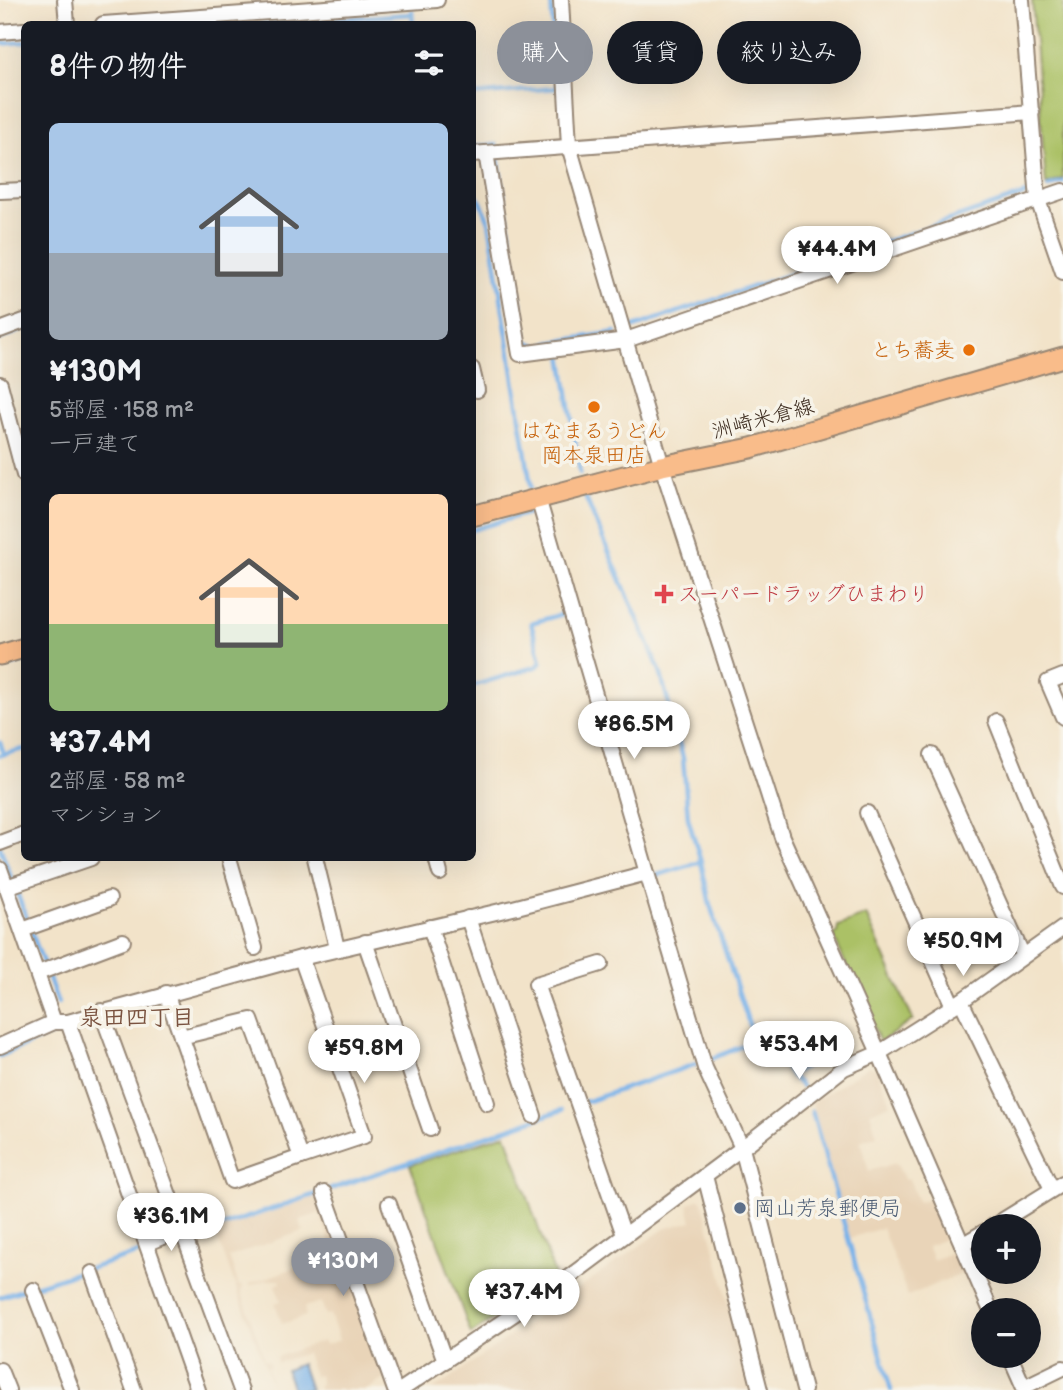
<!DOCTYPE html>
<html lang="ja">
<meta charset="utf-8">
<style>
:root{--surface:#171b24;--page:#242831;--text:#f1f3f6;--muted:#9ea1a6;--accent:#8c9099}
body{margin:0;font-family:"Balsamiq Sans","Klee One",sans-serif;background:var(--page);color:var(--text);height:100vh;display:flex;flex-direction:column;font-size:26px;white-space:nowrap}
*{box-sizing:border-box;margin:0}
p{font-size:23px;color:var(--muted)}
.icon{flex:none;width:38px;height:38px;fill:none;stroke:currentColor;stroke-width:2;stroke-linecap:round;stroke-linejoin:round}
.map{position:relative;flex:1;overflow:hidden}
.panel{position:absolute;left:21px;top:21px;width:455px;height:840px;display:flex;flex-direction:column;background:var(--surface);border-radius:10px;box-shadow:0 7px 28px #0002}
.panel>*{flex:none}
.guide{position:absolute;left:497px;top:21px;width:460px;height:63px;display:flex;gap:14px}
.tools{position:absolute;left:971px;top:1214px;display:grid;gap:14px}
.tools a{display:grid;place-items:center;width:70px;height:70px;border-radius:50%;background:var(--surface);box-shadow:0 7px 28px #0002;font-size:35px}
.price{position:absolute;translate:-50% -60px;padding:0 16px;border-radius:24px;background:#fff;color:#222;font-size:23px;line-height:46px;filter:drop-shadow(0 2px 4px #0008)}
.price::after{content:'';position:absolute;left:50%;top:42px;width:21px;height:16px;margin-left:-10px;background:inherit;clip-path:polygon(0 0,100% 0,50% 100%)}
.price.selected{background:var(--accent);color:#fff}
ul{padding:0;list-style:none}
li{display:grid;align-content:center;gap:14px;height:371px;padding:0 28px}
li span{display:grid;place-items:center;height:217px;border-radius:10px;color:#555}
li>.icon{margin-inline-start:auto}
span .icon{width:126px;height:126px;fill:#fffc;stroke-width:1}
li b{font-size:30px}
h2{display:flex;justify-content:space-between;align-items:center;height:84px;padding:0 28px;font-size:30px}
.tag{padding:0 24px;border-radius:32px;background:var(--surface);box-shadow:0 7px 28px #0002;font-size:24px;line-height:63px}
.tag.selected{background:var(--accent);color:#fff}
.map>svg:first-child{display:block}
</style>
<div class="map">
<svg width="1063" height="1390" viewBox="0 0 1063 1390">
<rect width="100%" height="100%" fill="#f7f3e8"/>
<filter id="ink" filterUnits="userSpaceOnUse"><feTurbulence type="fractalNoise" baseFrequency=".0143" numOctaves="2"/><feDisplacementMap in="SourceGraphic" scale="14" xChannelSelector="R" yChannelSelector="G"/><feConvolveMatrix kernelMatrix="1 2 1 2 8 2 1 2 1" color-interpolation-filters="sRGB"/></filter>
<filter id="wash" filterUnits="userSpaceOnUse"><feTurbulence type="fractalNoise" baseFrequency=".00686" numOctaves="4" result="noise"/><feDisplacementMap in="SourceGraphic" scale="28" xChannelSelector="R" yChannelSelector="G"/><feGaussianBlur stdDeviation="1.57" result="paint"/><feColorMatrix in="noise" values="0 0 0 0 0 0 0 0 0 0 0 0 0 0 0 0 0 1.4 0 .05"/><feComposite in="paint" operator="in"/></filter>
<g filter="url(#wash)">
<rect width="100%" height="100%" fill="#f2e3c9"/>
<!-- built -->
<g fill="#e9d4b8">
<path d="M869 1066 876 1069 891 1104 870 1112 877 1135 860 1141 869 1171 896 1163 905 1180 909 1179 918 1202 933 1197 950 1237 927 1246 933 1260 955 1252 964 1272 908 1296 882 1228 850 1238 812 1103Z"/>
<path d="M321 1195 384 1379 366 1390H319L318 1385 321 1384 319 1375 314 1376 306 1353 277 1363 276 1357 323 1341 325 1345 339 1340 330 1314 326 1315 321 1302 304 1307 306 1316 282 1324 275 1303 281 1301 275 1285 281 1283 280 1280H266L250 1286 249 1284 334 1254 320 1213 300 1220 302 1229 305 1230 229 1257 239 1286 242 1285 243 1289 241 1290 265 1361 268 1360 270 1366 267 1367 274 1390 215 1231Z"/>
<path d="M698 1199 702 1200 751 1390H433L664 1229 692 1221 688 1205Z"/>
</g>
<!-- green -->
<g fill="#abc166" stroke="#737642" stroke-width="2">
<path d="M1032 0H1063V179L1046 185Z"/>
<path d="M866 915 913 1020 880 1042 833 935 837 933 838 926Z"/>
<path d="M506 1134 555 1276 471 1334 410 1165Z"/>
</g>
<!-- water -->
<path fill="#79b2e9" stroke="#5a6e84" stroke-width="2" d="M301 1364 310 1390H293L286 1370Z"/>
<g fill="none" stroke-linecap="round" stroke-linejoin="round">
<!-- stream -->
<g stroke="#79b2e9" stroke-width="4.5">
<path d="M412 11 413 24"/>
<path d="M261 24 412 14"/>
<path d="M0 44 24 42"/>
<path d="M472 95 557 88 551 1H554"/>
<path d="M472 146 496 145 526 341 536 345"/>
<path d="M1048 187 1063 182"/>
<path d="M472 190 481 202 489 222 531 487"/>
<path d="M631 328 1029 193"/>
<path d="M0 339 24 329"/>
<path d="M560 341 616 332"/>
<path d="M545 344 560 341 580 473"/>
<path d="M584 494 660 671 683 758 688 818 701 862 710 905 751 1030 801 1086"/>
<path d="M472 530 535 511V509"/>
<path d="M0 668 24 661"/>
<path d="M472 686 538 666 541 661 531 623 563 614"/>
<path d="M0 742 4 754"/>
<path d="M0 755 24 749"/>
<path d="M0 847 58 1003"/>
<path d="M654 876 701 862"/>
<path d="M0 1056 52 1034"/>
<path d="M709 1060 759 1039"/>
<path d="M791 1075 813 1063 835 1061 838 1064"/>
<path d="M582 1103 696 1064"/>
<path d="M812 1111 891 1390"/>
<path d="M0 1297 193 1236 562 1110"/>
</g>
</g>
</g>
<g filter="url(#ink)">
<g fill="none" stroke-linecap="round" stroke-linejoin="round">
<defs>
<g id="minor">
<path d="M65 0 67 24"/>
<path d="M561 0 569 146 662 466 782 837 879 1053 991 1311"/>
<path d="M1022 0 1038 200 1063 272"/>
<path d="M103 24 437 0"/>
<path d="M0 32 24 30"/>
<path d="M486 153 520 354 626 340 1063 191"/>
<path d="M472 154 1032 112"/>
<path d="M0 191 24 190"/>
<path d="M0 330 24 321"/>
<path d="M472 369 477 390"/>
<path d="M0 384 24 475"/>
<path d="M1063 676 1048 682 1063 717"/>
<path d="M996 721 1063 887"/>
<path d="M932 755 1023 956"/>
<path d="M867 813 953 1006"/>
<path d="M0 843 24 834"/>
<path d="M229 858 255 948"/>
<path d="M315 858 337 948"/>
<path d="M436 858 440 873"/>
<path d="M0 869 54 1022"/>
<path d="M647 873 705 1068 742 1148 804 1390"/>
<path d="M6 887 91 858"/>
<path d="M468 918 534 1116"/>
<path d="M430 927 487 1103"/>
<path d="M22 930 109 899"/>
<path d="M365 942 430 1129"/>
<path d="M601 964 536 984 624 1235"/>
<path d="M38 973 123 941"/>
<path d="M166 993 232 1181 301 1157 251 1020 181 1037"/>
<path d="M961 1001 1052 1189"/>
<path d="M101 1011 241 1390"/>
<path d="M68 1022 198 1390"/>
<path d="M0 1046 54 1022H68L301 958 513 908 647 873 538 498"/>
<path d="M301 1157 364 1136 301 958"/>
<path d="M705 1176 760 1390"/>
<path d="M324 1193 395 1390"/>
<path d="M389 1204 445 1361"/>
<path d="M992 1227 1063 1183"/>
<path d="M147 1243 182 1230"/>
<path d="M962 1245 984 1232"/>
<path d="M92 1273 134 1390"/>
<path d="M33 1290 72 1390"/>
<path d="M1010 1356 1025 1390"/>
<path d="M0 1370 8 1390"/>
<path d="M1024 1387 1063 1368"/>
<path d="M401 1390 569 1277 742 1148 844 1068 879 1053 961 1001 1063 928"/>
</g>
<g id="major">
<path d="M472 516 662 466 751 448 1063 357"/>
<path d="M0 655 24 648"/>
</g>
</defs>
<!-- minor casing -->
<use href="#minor" stroke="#968674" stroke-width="18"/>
<!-- major casing -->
<use href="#major" stroke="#968674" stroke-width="23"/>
<!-- minor -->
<use href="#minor" stroke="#fff" stroke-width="14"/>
<!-- major -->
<use href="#major" stroke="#f9bc8a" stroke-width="19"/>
</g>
</g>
<!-- markers -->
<g fill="#e8710a" stroke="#f7f3e8" stroke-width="2.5">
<circle cx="969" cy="350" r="7"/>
<circle cx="594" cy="407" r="7"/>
</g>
<path fill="#e0444e" stroke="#f7f3e8" stroke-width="2.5" d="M660.5 583.5h7v7h7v7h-7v7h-7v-7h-7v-7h7z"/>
<circle fill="#5c6f8a" stroke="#f7f3e8" stroke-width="2.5" cx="740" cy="1208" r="7"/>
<g text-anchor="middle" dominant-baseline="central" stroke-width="7" stroke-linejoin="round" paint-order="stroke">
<!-- food labels -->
<g font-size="21" fill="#c56008" stroke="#f7f3e8" text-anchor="end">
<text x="955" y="350">とち蕎麦</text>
<text x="594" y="431" text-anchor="middle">はなまるうどん<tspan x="594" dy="24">岡本泉田店</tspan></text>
</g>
<!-- street labels -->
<g font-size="21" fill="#3b2a1e" stroke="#f7f3e8">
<text transform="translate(763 419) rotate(-15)">洲崎米倉線</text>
</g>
<!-- health labels -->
<g font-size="21" fill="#be3a42" stroke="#f7f3e8" text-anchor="start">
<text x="678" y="594">スーパードラッグひまわり</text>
</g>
<!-- service labels -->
<g font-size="21" fill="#4e5e75" stroke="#f7f3e8" text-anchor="start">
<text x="754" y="1208">岡山芳泉郵便局</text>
</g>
<!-- neighbourhood labels -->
<g font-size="23" font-weight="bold" fill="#7a5340" stroke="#f7f3e8">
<text x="137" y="1018">泉田四丁目</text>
</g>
</g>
</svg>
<div class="tools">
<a>+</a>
<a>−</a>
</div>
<b class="price" style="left:837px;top:286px">¥44.4M</b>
<b class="price" style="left:634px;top:761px">¥86.5M</b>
<b class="price" style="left:963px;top:978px">¥50.9M</b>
<b class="price" style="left:799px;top:1081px">¥53.4M</b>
<b class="price" style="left:364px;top:1085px">¥59.8M</b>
<b class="price" style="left:171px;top:1253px">¥36.1M</b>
<b class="price selected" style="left:343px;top:1298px">¥130M</b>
<b class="price" style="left:524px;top:1329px">¥37.4M</b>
<div class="guide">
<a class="tag selected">購入</a>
<a class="tag">賃貸</a>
<a class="tag">絞り込み</a>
</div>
<section class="panel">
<h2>8件の物件<svg class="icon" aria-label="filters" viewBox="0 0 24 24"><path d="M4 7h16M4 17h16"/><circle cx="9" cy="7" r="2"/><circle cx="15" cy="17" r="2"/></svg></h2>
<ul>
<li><span style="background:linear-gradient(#a9c7e8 60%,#9aa5b1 0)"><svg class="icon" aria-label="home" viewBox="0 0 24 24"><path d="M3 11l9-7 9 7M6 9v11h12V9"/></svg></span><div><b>¥130M</b><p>5部屋 · 158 m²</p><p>一戸建て</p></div></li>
<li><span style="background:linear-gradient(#ffd9b3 60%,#8fb573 0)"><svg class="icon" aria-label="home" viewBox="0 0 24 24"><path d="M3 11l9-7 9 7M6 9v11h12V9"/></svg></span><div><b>¥37.4M</b><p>2部屋 · 58 m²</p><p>マンション</p></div></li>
</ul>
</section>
</div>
